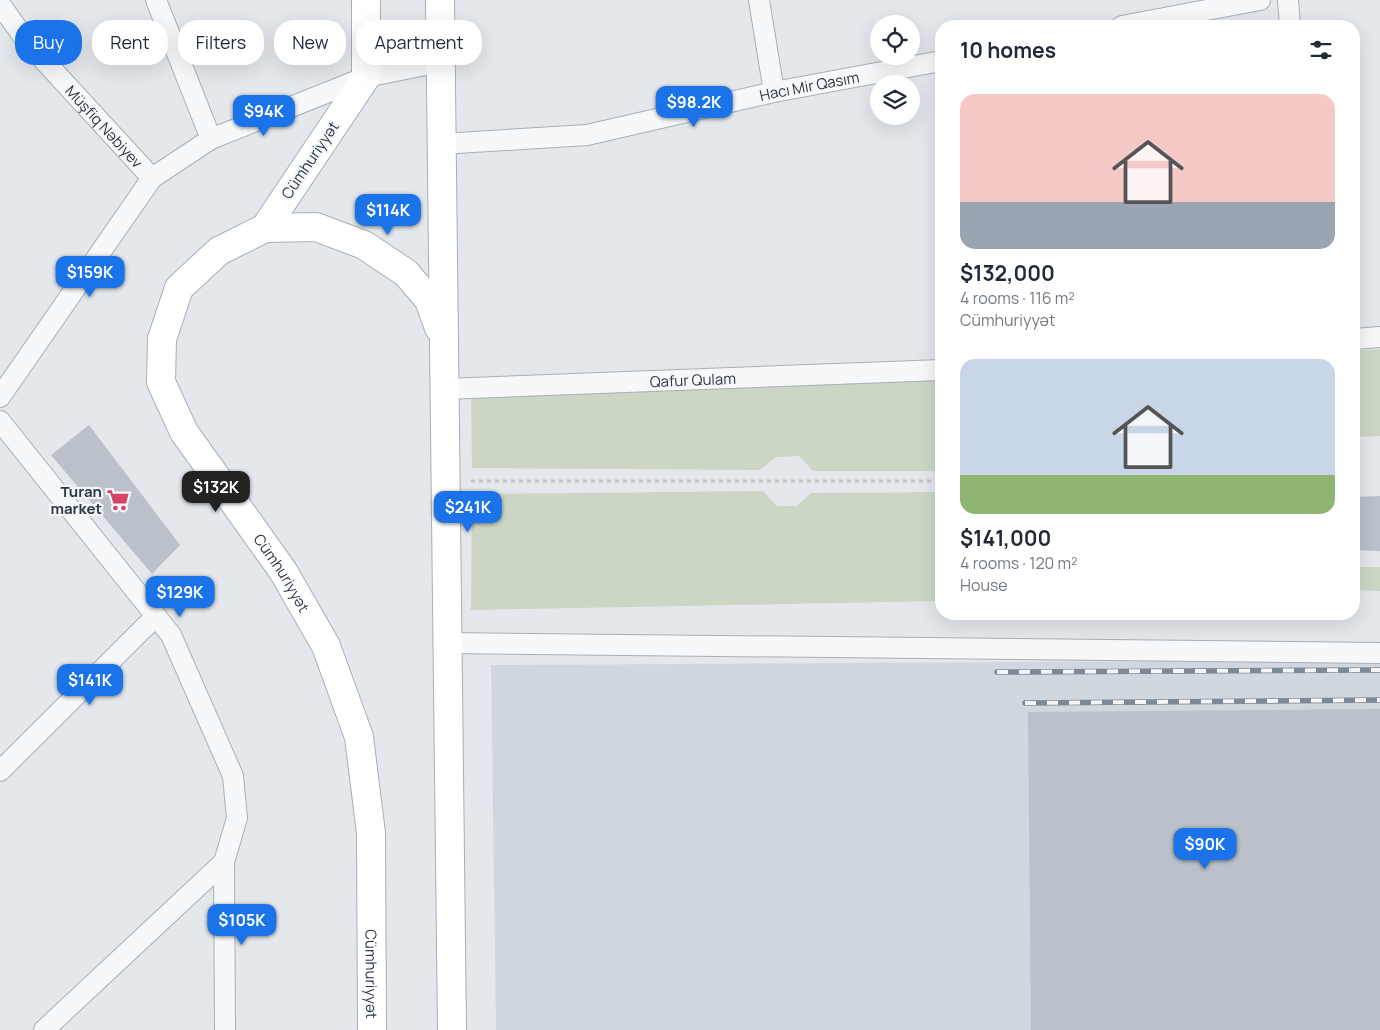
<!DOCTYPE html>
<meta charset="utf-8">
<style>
:root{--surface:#fff;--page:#f2f2f3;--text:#1f2937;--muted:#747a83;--accent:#1a73e8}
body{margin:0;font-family:Manrope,sans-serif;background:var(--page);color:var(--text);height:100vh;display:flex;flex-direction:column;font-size:19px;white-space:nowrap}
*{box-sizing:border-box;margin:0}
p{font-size:16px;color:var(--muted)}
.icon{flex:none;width:28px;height:28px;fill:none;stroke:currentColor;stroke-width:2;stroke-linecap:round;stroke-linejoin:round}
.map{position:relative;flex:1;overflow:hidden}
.drawer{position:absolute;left:935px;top:20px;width:425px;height:600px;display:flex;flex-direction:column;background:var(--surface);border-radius:20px;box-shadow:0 5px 20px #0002}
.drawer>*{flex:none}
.guide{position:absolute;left:15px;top:20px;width:475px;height:45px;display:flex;gap:10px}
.fabs{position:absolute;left:870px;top:15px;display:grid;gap:10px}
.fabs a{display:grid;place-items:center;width:50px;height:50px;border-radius:50%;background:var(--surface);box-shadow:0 5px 20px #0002;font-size:25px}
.price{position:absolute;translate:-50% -42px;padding:0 11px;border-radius:10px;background:var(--accent);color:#fff;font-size:16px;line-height:32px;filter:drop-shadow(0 1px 2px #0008)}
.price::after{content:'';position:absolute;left:50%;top:30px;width:15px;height:11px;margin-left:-8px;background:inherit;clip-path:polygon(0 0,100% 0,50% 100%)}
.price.on{background:#222;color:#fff}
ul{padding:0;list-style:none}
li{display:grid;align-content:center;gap:10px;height:265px;padding:0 25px}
li span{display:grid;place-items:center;height:155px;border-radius:15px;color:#555}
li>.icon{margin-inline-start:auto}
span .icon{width:90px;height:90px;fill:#fffc;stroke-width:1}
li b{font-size:21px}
h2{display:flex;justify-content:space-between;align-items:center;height:60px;padding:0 25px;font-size:21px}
.pill{padding:0 18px;border-radius:20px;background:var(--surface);box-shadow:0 5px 20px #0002;font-size:18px;line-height:45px}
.pill.on{background:var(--accent);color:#fff}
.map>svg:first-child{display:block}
</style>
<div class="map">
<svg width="1380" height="1030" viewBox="0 0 1380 1030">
<rect width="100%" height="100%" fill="#e4e8ec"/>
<!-- built -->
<path fill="#d1d7de" d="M1380 660V1030H496L491 665Z"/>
<!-- green -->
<g fill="#cbd7c4">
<path d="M1380 349V436L1354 437V351Z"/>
<path d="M941 376V471H813L799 456 776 457 760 470 472 468 471 396Z"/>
<path d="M763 491 777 506H797L811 493 941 492V601L471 610 472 494Z"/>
<path d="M1354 567H1380V591L1354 590Z"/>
</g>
<!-- building -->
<g fill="#bac1cb">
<path d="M89 425 180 545 152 574 51 455Z"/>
<path d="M1380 496V551L1354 550V497Z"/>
<path d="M1380 709V1030H1031L1028 712Z"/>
</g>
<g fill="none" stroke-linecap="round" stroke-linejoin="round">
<defs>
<g id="minor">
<path d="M156 0 211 139"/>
<path d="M759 0 774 92"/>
<path d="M1288 0 1290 26"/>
<path id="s1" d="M0 4 27 42 152 178"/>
<path d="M1122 26 1260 0"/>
<path id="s2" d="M441 144 587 135 774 92 941 61"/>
<path d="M1354 339 1380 337"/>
<path id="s3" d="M445 389 941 370"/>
<path d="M0 397 152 178 211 139 366 77 440 62"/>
<path d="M0 421 171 635 233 776 237 818 224 862 225 1030"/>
<path d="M448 643 1380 653"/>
<path d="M0 771 156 616"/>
<path d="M44 1030 224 862"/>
</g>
<g id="secondary">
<path id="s4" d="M366 0V77L265 228 219 251 179 288 162 339 161 382 184 432 283 571 326 646 359 737 371 833 372 1030"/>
<path d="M440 0 452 1030"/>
<path d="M265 228 316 227 364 245 406 273 429 300 439 328"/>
</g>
</defs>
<!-- minor casing -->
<use href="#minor" stroke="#a8afb7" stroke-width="22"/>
<!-- secondary casing -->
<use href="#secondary" stroke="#a8afb7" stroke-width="30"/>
<!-- path -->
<path stroke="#c2c6cb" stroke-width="3" stroke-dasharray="4 4" stroke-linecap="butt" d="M471 481H941"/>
<!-- minor -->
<use href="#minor" stroke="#f7f8fa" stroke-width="20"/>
<!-- secondary -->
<use href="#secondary" stroke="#fff" stroke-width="28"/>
<defs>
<g id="rail">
<path d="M997 672 1380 670"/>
<path d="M1025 703 1380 700"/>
</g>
</defs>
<!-- rail casing -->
<use href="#rail" stroke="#7c8997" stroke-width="5.5"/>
<!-- rail -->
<use href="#rail" stroke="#f4f6f9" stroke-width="4" stroke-dasharray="11" stroke-linecap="butt"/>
</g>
<!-- icons -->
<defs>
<symbol id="supermarket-bare" viewBox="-9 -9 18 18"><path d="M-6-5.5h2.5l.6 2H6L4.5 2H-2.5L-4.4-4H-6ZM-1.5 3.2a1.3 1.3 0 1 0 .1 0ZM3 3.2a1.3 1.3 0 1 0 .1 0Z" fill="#d74367" stroke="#f4f6f9" stroke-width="2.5" paint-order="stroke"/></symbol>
</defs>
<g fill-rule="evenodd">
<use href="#supermarket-bare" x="102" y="484" width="32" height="32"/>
</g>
<g text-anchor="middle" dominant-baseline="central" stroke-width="4.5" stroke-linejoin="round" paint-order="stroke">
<!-- street labels -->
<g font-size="15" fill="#2a3746" stroke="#f4f6f9">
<text stroke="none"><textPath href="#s2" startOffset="374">Hacı Mir Qasım</textPath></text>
<text stroke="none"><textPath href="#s1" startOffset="161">Müşfiq Nəbiyev</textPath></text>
<text transform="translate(310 160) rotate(-56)">Cümhuriyyət</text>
<text stroke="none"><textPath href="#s3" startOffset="248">Qafur Qulam</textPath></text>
<text stroke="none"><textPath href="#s4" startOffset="688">Cümhuriyyət</textPath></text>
<text stroke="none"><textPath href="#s4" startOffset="1108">Cümhuriyyət</textPath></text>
</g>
<!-- poi labels -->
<g font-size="15" font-weight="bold" fill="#2a3746" stroke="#f4f6f9" text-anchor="end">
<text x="102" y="491">Turan<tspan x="102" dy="17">market</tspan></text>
</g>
</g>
</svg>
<div class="fabs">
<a><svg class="icon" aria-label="locate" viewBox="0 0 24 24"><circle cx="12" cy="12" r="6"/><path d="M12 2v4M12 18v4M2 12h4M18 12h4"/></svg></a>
<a><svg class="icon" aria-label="layers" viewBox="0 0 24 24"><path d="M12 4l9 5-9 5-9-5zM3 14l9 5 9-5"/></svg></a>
</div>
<b class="price" style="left:694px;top:128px">$98.2K</b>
<b class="price" style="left:264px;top:137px">$94K</b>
<b class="price" style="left:388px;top:236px">$114K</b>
<b class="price" style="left:90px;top:298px">$159K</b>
<b class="price on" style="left:216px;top:513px">$132K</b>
<b class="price" style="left:468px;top:533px">$241K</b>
<b class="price" style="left:180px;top:618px">$129K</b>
<b class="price" style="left:90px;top:706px">$141K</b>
<b class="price" style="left:1205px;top:870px">$90K</b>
<b class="price" style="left:242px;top:946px">$105K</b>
<div class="guide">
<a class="pill on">Buy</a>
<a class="pill">Rent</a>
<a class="pill">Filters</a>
<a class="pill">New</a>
<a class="pill">Apartment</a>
</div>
<section class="drawer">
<h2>10 homes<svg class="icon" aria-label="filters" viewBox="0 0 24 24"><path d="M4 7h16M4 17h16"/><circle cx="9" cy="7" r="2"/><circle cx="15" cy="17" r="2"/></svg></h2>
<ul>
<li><span style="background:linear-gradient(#f6c9c9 70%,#9aa5b1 0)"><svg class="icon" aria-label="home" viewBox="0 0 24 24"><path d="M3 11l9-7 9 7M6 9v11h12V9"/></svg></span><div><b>$132,000</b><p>4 rooms · 116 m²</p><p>Cümhuriyyət</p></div></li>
<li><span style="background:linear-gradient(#c9d6e8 75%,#8fb573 0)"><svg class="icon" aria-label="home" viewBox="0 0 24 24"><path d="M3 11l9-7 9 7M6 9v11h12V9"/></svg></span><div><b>$141,000</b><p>4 rooms · 120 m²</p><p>House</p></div></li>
</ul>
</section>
</div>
